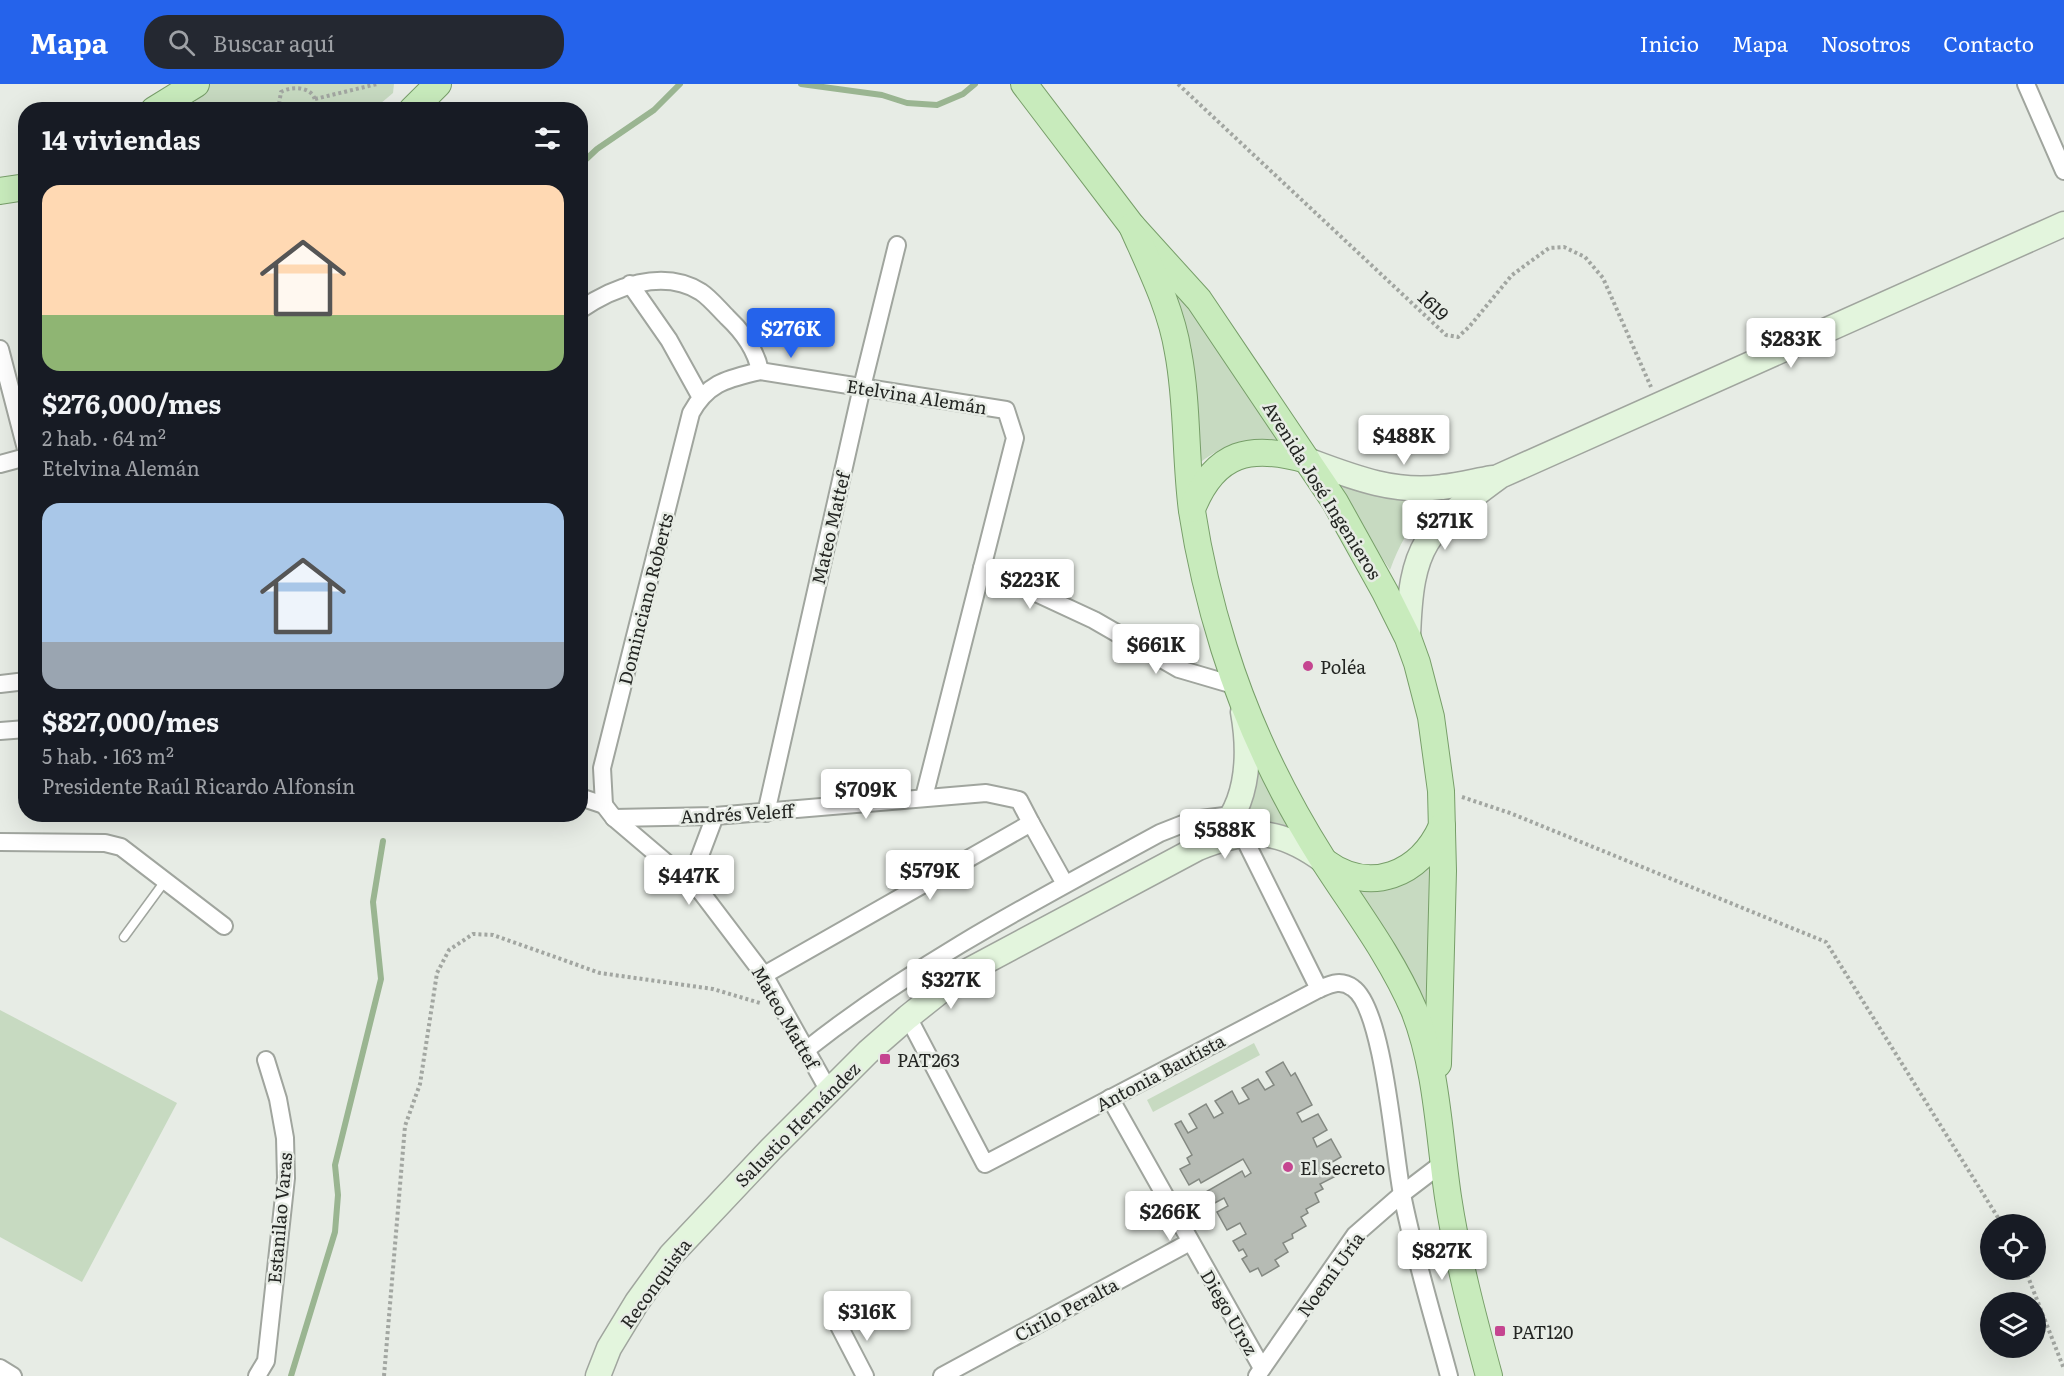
<!DOCTYPE html>
<html lang="es">
<meta charset="utf-8">
<style>
:root{--surface:#171b24;--page:#242831;--text:#f1f3f6;--muted:#9ea1a6;--accent:#2563eb}
body{margin:0;font-family:Literata,serif;background:var(--page);color:var(--text);height:100vh;display:flex;flex-direction:column;font-size:22px;white-space:nowrap}
*{box-sizing:border-box;margin:0}
p{font-size:20px;color:var(--muted)}
.icon{flex:none;width:33px;height:33px;fill:none;stroke:currentColor;stroke-width:2;stroke-linecap:round;stroke-linejoin:round}
.map{position:relative;flex:1;overflow:hidden}
.side{position:absolute;left:18px;top:18px;width:570px;height:720px;display:flex;flex-direction:column;background:var(--surface);border-radius:24px;box-shadow:0 6px 24px #0002}
.side>*{flex:none}
.fabs{position:absolute;left:1980px;top:1130px;display:grid;gap:12px}
.fabs a{display:grid;place-items:center;width:66px;height:66px;border-radius:50%;background:var(--surface);box-shadow:0 6px 24px #0002;font-size:30px}
.price{position:absolute;translate:-50% -51px;padding:0 14px;border-radius:6px;background:#fff;color:#222;font-size:20px;line-height:39px;filter:drop-shadow(0 2px 3px #0008)}
.price::after{content:'';position:absolute;left:50%;top:36px;width:18px;height:14px;margin-left:-9px;background:inherit;clip-path:polygon(0 0,100% 0,50% 100%)}
.price.selected{background:var(--accent);color:#fff}
ul{padding:0;list-style:none}
li{display:grid;align-content:center;gap:12px;height:318px;padding:0 24px}
li span{display:grid;place-items:center;height:186px;border-radius:18px;color:#555}
li>.icon{margin-inline-start:auto}
span .icon{width:108px;height:108px;fill:#fffc;stroke-width:1}
li b{font-size:26px}
h2{display:flex;justify-content:space-between;align-items:center;height:72px;padding:0 24px;font-size:26px}
header{display:flex;align-items:center;gap:36px;box-sizing:border-box;height:84px;padding:0 30px;background:var(--accent);color:#fff}
header strong{font-size:28px}
nav{display:flex;gap:33px;margin-inline-start:auto;font-size:21px}
.search{width:420px;height:54px;background:var(--page);display:flex;align-items:center;gap:15px;box-sizing:border-box;padding:0 21px;border-radius:24px;color:var(--muted);font-size:22px}
.map>svg:first-child{display:block}
</style>
<header>
<strong>Mapa</strong>
<div class="search"><svg class="icon" aria-label="search" viewBox="0 0 24 24"><circle cx="10" cy="10" r="6"/><path d="M15 15l6 6"/></svg>Buscar aquí</div>
<nav><a>Inicio</a><a>Mapa</a><a>Nosotros</a><a>Contacto</a></nav>
</header>
<div class="map">
<svg width="2064" height="1292" viewBox="0 0 2064 1292">
<rect width="100%" height="100%" fill="#e7ece5"/>
<!-- green -->
<g fill="#c7dac1">
<path d="M210 0H394L393 9 374 25 193 26 196 13Z"/>
<path d="M1167 183 1280 356C1247 354 1222 360 1197 381Z"/>
<path d="M1328 391 1441 412C1415 432 1401 456 1390 486Z"/>
<path d="M1257 681 1296 754 1252 739 1237 740Z"/>
<path d="M1431 768 1430 952 1351 805Z"/>
<path d="M0 926 177 1019 82 1198 0 1153Z"/>
<path d="M1254 959 1260 971 1153 1028 1147 1016Z"/>
</g>
<g fill="none" stroke-linecap="round" stroke-linejoin="round">
<!-- stream -->
<g stroke="#9ab591" stroke-width="6">
<path d="M801 0 882 11 907 19 937 21 963 10 975 0"/>
<path d="M580 81 597 65 654 26 680 0"/>
<path d="M291 1292 335 1148 338 1111 335 1081 381 895 373 818 383 757"/>
</g>
</g>
<!-- building -->
<path fill="#b6bbb4" stroke="#848982" stroke-width="1.5" d="M1283 978 1291 992 1295 989 1312 1021 1297 1029 1302 1038 1318 1030 1327 1046 1313 1054 1317 1063 1331 1055 1341 1073 1327 1081 1334 1093 1320 1100 1323 1105 1315 1109 1319 1118 1306 1125 1308 1129 1301 1133 1306 1142 1292 1150 1293 1154 1283 1159 1288 1168 1275 1176 1279 1182 1262 1192 1258 1184 1250 1188 1242 1175 1247 1172 1243 1165 1239 1167 1233 1157 1246 1150 1240 1139 1227 1146 1217 1128 1228 1122 1224 1114 1211 1121 1204 1109 1242 1087 1245 1093 1251 1089 1243 1075 1201 1099 1199 1095 1189 1101 1180 1085 1190 1080 1187 1074 1192 1071 1175 1040 1181 1037 1188 1049 1197 1044 1189 1030 1206 1020 1214 1034 1223 1029 1215 1017 1232 1007 1239 1020 1249 1015 1242 1004 1258 995 1265 1006 1274 1001 1266 988Z"/>
<g fill="none" stroke-linecap="round" stroke-linejoin="round">
<defs>
<path id="lane" d="M124 853 165 797"/>
<g id="street">
<path d="M2026 0 2064 87"/>
<path d="M630 200 669 256 700 312"/>
<path d="M580 226C613 203 663 184 701 208 710 214 719 225 727 233 743 248 756 266 760 287"/>
<path d="M0 265 26 365"/>
<path d="M0 380 26 373"/>
<path d="M982 484 1094 536 1179 585 1237 602"/>
<path d="M0 600 26 597"/>
<path d="M0 647 26 645"/>
<path d="M580 713 604 721"/>
<path d="M604 721 602 684 691 329C708 298 728 295 760 287L1006 326 1015 354 924 713"/>
<path d="M604 721 614 734 715 732 986 709 1019 716 1031 739 764 891"/>
<path d="M766 729 862 303 897 161"/>
<path d="M715 732 698 777 701 808 764 891 829 1007"/>
<path d="M614 734 701 808"/>
<path d="M1031 739 1065 800"/>
<path d="M1242 750 1319 905"/>
<path d="M0 758 105 759 121 763 224 842"/>
<path d="M908 933 985 1080 1319 905C1331 900 1341 895 1353 904 1384 925 1394 1071 1402 1110 1414 1171 1433 1232 1449 1292"/>
<path d="M806 966C917 878 1037 816 1160 749L1193 736 1232 731"/>
<path d="M1110 1014 1262 1284"/>
<path d="M838 1240 865 1292"/>
<path d="M0 1284 13 1292"/>
<path d="M257 1292 266 1277 286 1094 285 1054 278 1015 266 976"/>
<path d="M942 1292 1190 1158"/>
<path d="M1257 1292 1355 1151 1402 1110 1444 1078"/>
</g>
<g id="secondary">
<path d="M1307 376C1350 392 1394 410 1442 403 1459 401 1475 397 1492 394"/>
<path d="M1408 554C1411 459 1425 447 1500 392L2064 140"/>
<path d="M1208 758C1249 729 1251 673 1243 628"/>
<path d="M598 1292 609 1264 637 1218 671 1171 771 1065 868 968 908 933 962 890 1198 764C1248 744 1278 743 1324 777"/>
</g>
<g id="primary">
<path d="M1024 0 1132 142 1199 216 1335 418 1385 508 1408 554 1417 579 1431 633 1441 707 1443 787 1438 980"/>
<path d="M154 26 196 0"/>
<path d="M412 26 438 0"/>
<path d="M0 107 26 103"/>
<path d="M1132 142C1150 183 1171 224 1178 268 1188 320 1185 374 1192 427 1199 473 1210 519 1224 564 1247 638 1281 709 1322 774 1354 824 1391 872 1414 926 1437 984 1439 1052 1448 1113 1457 1173 1473 1233 1489 1292"/>
<path d="M1192 425C1215 367 1251 360 1307 376"/>
<path d="M1325 778C1370 811 1420 791 1442 742"/>
</g>
</defs>
<!-- lane casing -->
<use href="#lane" stroke="#a0a59e" stroke-width="11"/>
<!-- street casing -->
<use href="#street" stroke="#a0a59e" stroke-width="20"/>
<!-- secondary casing -->
<use href="#secondary" stroke="#a0a59e" stroke-width="27"/>
<!-- primary casing -->
<use href="#primary" stroke="#779e69" stroke-width="28"/>
<!-- path -->
<g stroke="#a2a6a1" stroke-width="4" stroke-dasharray="3 3" stroke-linecap="butt">
<path d="M1178 0 1446 251 1458 253 1469 243 1512 191 1549 164 1564 163 1585 173 1603 194 1651 303"/>
<path d="M315 15 377 0"/>
<path d="M278 26 281 8C295 0 321 4 314 26"/>
<path d="M1462 713 1510 729 1826 858 2002 1140"/>
<path d="M2025 1185 2064 1285"/>
<path d="M384 1292 405 1042 420 1000 437 889 449 866 473 850 493 851 600 889 713 905 760 919"/>
</g>
<!-- lane -->
<use href="#lane" stroke="#fff" stroke-width="8"/>
<!-- street -->
<use href="#street" stroke="#fff" stroke-width="16"/>
<!-- secondary -->
<use href="#secondary" stroke="#e3f5dd" stroke-width="24"/>
<!-- primary -->
<use href="#primary" stroke="#c8ebbc" stroke-width="26"/>
</g>
<!-- markers -->
<g fill="#c54590" stroke="#e7ece5" stroke-width="2">
<circle cx="1308" cy="582" r="6"/>
<rect x="879" y="969" width="12" height="12" rx="3"/>
<circle cx="1288" cy="1083" r="6"/>
<rect x="1494" y="1241" width="12" height="12" rx="3"/>
</g>
<g text-anchor="middle" dominant-baseline="central" stroke-width="5" stroke-linejoin="round" paint-order="stroke">
<!-- street labels -->
<g font-size="18" fill="#242623" stroke="#e7ece5">
<text transform="translate(1434 221) rotate(43)">1619</text>
<text transform="translate(917 312) rotate(9)">Etelvina Alemán</text>
<text transform="translate(1323 406) rotate(58)">Avenida José Ingenieros</text>
<text transform="translate(830 444) rotate(-77)">Mateo Mattef</text>
<text transform="translate(645 515) rotate(-76)">Dominciano Roberts</text>
<text transform="translate(737 729) rotate(-3)">Andrés Veleff</text>
<text transform="translate(786 933) rotate(60)">Mateo Mattef</text>
<text transform="translate(1160 988) rotate(-28)">Antonia Bautista</text>
<text transform="translate(797 1040) rotate(-45)">Salustio Hernández</text>
<text transform="translate(279 1134) rotate(-85)">Estanilao Varas</text>
<text transform="translate(1330 1190) rotate(-54)">Noemí Uría</text>
<text transform="translate(655 1199) rotate(-54)">Reconquista</text>
<text transform="translate(1066 1225) rotate(-28)">Cirilo Peralta</text>
<text transform="translate(1230 1228) rotate(60)">Diego Uroz</text>
</g>
<!-- poi labels -->
<g font-size="18" fill="#242623" stroke="#e7ece5" text-anchor="start">
<text x="1320" y="582">Poléa</text>
<text x="897" y="975">PAT263</text>
<text x="1300" y="1083">El Secreto</text>
<text x="1512" y="1247">PAT120</text>
</g>
</g>
</svg>
<div class="fabs">
<a><svg class="icon" aria-label="locate" viewBox="0 0 24 24"><circle cx="12" cy="12" r="6"/><path d="M12 2v4M12 18v4M2 12h4M18 12h4"/></svg></a>
<a><svg class="icon" aria-label="layers" viewBox="0 0 24 24"><path d="M12 4l9 5-9 5-9-5zM3 14l9 5 9-5"/></svg></a>
</div>
<b class="price selected" style="left:791px;top:275px">$276K</b>
<b class="price" style="left:1791px;top:285px">$283K</b>
<b class="price" style="left:1404px;top:382px">$488K</b>
<b class="price" style="left:1445px;top:467px">$271K</b>
<b class="price" style="left:1030px;top:526px">$223K</b>
<b class="price" style="left:1156px;top:591px">$661K</b>
<b class="price" style="left:866px;top:736px">$709K</b>
<b class="price" style="left:1225px;top:776px">$588K</b>
<b class="price" style="left:930px;top:817px">$579K</b>
<b class="price" style="left:689px;top:822px">$447K</b>
<b class="price" style="left:951px;top:926px">$327K</b>
<b class="price" style="left:1170px;top:1158px">$266K</b>
<b class="price" style="left:1442px;top:1197px">$827K</b>
<b class="price" style="left:867px;top:1258px">$316K</b>
<section class="side">
<h2>14 viviendas<svg class="icon" aria-label="filters" viewBox="0 0 24 24"><path d="M4 7h16M4 17h16"/><circle cx="9" cy="7" r="2"/><circle cx="15" cy="17" r="2"/></svg></h2>
<ul>
<li><span style="background:linear-gradient(#ffd9b3 70%,#8fb573 0)"><svg class="icon" aria-label="home" viewBox="0 0 24 24"><path d="M3 11l9-7 9 7M6 9v11h12V9"/></svg></span><div><b>$276,000/mes</b><p>2 hab. · 64 m²</p><p>Etelvina Alemán</p></div></li>
<li><span style="background:linear-gradient(#a9c7e8 75%,#9aa5b1 0)"><svg class="icon" aria-label="home" viewBox="0 0 24 24"><path d="M3 11l9-7 9 7M6 9v11h12V9"/></svg></span><div><b>$827,000/mes</b><p>5 hab. · 163 m²</p><p>Presidente Raúl Ricardo Alfonsín</p></div></li>
</ul>
</section>
</div>
